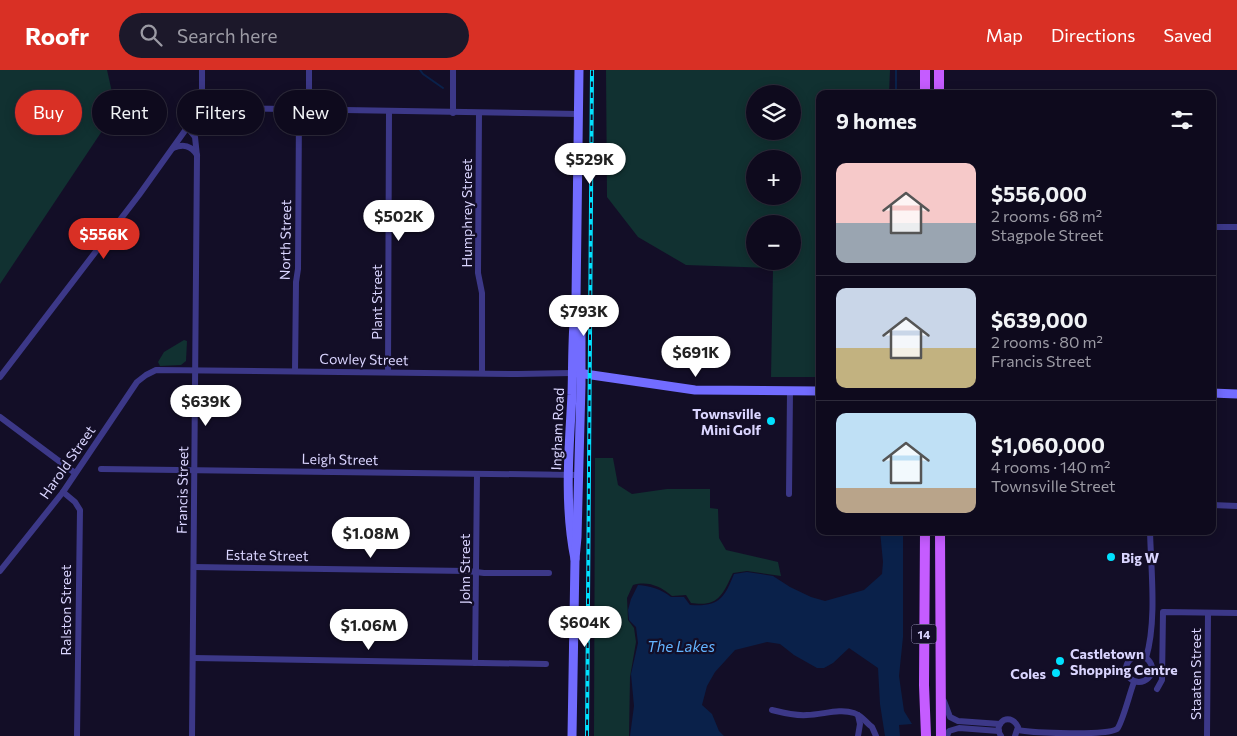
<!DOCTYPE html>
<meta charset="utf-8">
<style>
:root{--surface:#0e0a1d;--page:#1c182a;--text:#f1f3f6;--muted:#9b9aa4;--line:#2e2b3b;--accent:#d93025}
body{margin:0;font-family:Commissioner,sans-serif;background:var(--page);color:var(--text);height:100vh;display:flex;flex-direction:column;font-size:19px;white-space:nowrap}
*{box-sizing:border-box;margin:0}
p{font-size:16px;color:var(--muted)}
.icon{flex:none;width:28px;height:28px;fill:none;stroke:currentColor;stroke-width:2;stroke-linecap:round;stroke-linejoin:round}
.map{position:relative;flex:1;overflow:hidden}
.drawer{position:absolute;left:816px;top:20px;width:400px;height:445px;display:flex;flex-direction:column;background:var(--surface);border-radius:10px;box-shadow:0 2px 12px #0003,0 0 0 1px var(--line)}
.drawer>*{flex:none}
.banner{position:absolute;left:15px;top:20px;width:475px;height:45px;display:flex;gap:10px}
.controls{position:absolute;left:746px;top:15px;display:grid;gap:10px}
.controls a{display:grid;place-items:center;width:55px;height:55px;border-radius:50%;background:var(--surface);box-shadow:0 2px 12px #0003,0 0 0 1px var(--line);font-size:25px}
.price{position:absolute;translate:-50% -42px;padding:0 11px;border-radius:18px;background:#fff;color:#222;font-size:16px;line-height:32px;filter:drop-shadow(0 1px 2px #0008)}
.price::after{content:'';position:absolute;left:50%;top:30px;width:15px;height:11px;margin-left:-8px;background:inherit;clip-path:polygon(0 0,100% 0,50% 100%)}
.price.on{background:var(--accent);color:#fff}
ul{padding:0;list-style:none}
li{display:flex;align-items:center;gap:15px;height:125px;padding:0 20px}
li+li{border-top:1px solid var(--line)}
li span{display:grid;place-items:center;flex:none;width:140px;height:100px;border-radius:10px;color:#555}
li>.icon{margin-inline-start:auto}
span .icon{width:60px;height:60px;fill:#fffc;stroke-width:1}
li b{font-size:21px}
h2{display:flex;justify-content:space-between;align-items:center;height:60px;padding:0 20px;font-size:21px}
.pill{padding:0 18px;border-radius:22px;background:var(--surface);box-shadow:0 2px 12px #0003,0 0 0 1px var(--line);font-size:18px;line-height:45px}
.pill.on{background:var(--accent);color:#fff}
header{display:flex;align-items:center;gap:30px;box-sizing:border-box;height:70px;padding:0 25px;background:var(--accent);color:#fff}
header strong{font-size:24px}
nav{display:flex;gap:28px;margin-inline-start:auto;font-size:18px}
.search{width:350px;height:45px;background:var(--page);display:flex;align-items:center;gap:12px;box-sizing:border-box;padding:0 18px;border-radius:28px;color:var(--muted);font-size:19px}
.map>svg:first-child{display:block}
</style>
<header>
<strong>Roofr</strong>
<div class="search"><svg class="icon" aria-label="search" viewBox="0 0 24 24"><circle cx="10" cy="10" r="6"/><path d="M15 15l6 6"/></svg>Search here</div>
<nav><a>Map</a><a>Directions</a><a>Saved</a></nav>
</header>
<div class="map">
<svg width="1237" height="666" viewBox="0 0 1237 666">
<rect width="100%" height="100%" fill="#130e27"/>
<!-- green -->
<g fill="#113131" fill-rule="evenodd">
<path d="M0 0H107L116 40 0 214Z"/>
<path d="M606 0H890L889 24H820V307H771L773 198 686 195 638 167 607 127ZM755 24H792V61H755ZM755 89H792V126H755ZM755 154H792V191H755Z"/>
<path d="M184 270 187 271 186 291 181 295 160 296 158 292 164 282Z"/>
<path d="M595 388H613L618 415 632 424 667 419H710V438L718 439 719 468 726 480 778 492 781 506 747 501 733 503C722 526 718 537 691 533L686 525 672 526C660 516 648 511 633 515L627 528 628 550 634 558 636 572 630 607 629 666H594Z"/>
</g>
<!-- water -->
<path fill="#0a214a" d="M880 461H903V567L899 606 904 641 912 654 899 655 900 666H885L880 634 878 598 849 578 833 593 824 598H817L794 585 780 574 767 572 735 580 715 602 707 616 702 635 712 644 719 661 724 666H630L634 636 631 604 638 573 636 557 629 550 628 540 631 529 638 515C651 516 661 519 671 527H684L690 535C719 537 724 529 734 504L747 502 773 506 790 517 811 527 825 531 864 520 882 504 883 492Z"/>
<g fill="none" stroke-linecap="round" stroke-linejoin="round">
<!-- stream -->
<g stroke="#0a214a" stroke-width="2">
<path d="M420 0 423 4 443 18"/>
<path d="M896 24V0"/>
</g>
<!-- street -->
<g stroke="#3c3888" stroke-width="6">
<path d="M202 0V41"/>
<path d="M309 41V0"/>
<path d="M453 43V0"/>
<path d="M479 43 478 203 482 223V303"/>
<path d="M187 57 195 67 197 86 192 666"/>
<path d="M173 78C183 74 191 75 197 85"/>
<path d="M1212 157H1237"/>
<path d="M295 301 296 212 298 199 299 41"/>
<path d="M388 302 389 42"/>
<path d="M0 307 139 125 194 48 202 41 217 38 579 44"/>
<path d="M0 347 75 403"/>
<path d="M101 399 578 405"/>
<path d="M63 422 75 432 80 440 77 666"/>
<path d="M789 424 790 321"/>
<path d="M1212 435 1237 436"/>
<path d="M194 497 468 501 484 503H549"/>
<path d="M0 501 63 422 137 312 146 305 156 300 518 304 572 303"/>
<circle cx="1139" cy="599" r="13"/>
<path d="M193 588 546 594"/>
<path d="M1146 588C1157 551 1151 500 1150 461"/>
<path d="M475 593 477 405"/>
<path d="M1157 619 1162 610 1163 542 1237 543"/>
<path d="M944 631 950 647 958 651 1000 654"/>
<path d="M772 640C784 643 795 646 807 645 822 645 839 638 854 643 863 646 866 653 872 657L876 666"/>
<path d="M1018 660C1034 663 1106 666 1117 659 1122 654 1130 622 1134 612"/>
<path d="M858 666 860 654 858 645"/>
<path d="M947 666 949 661 959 658 999 661"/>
<path d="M1001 666C997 660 998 654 1004 650 1010 648 1015 651 1018 657L1015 666"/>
<path d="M1207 666 1208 543"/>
</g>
<!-- secondary -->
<g stroke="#726cff" stroke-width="9">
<path d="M578 303 695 320 820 321"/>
<path d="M1212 323 1237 324"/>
<path d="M575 489C564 435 569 379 572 325 573 293 572 261 576 229L579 0"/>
<path d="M572 666 575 489 577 467 581 315V262L578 242"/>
</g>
<!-- primary -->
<g stroke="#c55cff" stroke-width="10">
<path d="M925 24V0"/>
<path d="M939 24V0"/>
<path d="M925 461 924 615 926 666"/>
<path d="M940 461 941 666"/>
</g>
<defs>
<path id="rail" d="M587 666 592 0"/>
</defs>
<!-- rail casing -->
<use href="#rail" stroke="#01e1ff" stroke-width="4"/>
<!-- rail -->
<use href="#rail" stroke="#130e27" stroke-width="2" stroke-dasharray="5.5" stroke-linecap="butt"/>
</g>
<!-- markers -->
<g fill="#01e1ff" stroke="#130e27" stroke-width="2">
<circle cx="771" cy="351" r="5"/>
<circle cx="1111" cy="487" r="5"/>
<circle cx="1060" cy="591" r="5"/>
<circle cx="1056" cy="603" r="5"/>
</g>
<g text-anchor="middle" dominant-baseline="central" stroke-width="4.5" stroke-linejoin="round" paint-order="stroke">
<!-- shield labels -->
<rect fill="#130e27" stroke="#9e99be" stroke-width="1" x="911.5" y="554.5" width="25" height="19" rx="4"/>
<g font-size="12" font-weight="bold" fill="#dad5ff">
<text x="924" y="564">14</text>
</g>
<!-- street labels -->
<g font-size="14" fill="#dad5ff" stroke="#130e27">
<text transform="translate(466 143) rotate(-90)">Humphrey Street</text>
<text transform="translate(285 170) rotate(-89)">North Street</text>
<text transform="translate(376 232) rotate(-90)">Plant Street</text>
<text transform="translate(364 289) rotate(1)">Cowley Street</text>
<text transform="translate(557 359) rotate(-88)">Ingham Road</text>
<text transform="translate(340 389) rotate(1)">Leigh Street</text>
<text transform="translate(67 392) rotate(-55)">Harold Street</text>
<text transform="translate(182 420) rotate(-89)">Francis Street</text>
<text transform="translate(267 485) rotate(1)">Estate Street</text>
<text transform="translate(464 499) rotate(-90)">John Street</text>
<text transform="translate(65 540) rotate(-90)">Ralston Street</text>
<text transform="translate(1195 604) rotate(-90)">Staaten Street</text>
</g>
<!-- poi labels -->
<g font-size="14" font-weight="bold" fill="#dad5ff" stroke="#130e27" text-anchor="end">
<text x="761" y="343">Townsville<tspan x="761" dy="16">Mini Golf</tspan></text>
<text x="1121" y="487" text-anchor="start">Big W</text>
<text x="1070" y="583" text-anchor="start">Castletown<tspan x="1070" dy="16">Shopping Centre</tspan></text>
<text x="1046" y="603">Coles</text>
</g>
<!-- water labels -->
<g font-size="15" font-style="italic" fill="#63b4ff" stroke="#130e27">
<text x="681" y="576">The Lakes</text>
</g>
</g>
</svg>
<div class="controls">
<a><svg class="icon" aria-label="layers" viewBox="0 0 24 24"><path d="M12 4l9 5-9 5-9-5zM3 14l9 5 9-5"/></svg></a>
<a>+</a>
<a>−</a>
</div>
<b class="price" style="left:590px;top:115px">$529K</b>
<b class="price" style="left:399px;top:172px">$502K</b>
<b class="price on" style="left:104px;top:190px">$556K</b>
<b class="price" style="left:584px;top:267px">$793K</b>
<b class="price" style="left:696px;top:308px">$691K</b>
<b class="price" style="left:206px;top:357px">$639K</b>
<b class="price" style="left:371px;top:489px">$1.08M</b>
<b class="price" style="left:585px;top:578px">$604K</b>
<b class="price" style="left:369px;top:581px">$1.06M</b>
<div class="banner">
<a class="pill on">Buy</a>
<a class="pill">Rent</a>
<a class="pill">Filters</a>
<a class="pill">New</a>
</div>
<section class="drawer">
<h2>9 homes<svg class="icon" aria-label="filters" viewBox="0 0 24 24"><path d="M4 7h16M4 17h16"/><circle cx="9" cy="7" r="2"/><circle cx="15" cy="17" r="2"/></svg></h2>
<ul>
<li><span style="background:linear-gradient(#f6c9c9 60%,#9aa5b1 0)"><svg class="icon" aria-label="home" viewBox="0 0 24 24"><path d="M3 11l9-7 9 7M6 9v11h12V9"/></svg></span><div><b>$556,000</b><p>2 rooms · 68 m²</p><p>Stagpole Street</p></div></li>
<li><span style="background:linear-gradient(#c9d6e8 60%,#c2b280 0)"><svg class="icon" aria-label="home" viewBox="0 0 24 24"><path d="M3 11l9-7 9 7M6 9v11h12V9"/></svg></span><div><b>$639,000</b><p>2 rooms · 80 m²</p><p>Francis Street</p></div></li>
<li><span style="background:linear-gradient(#bfe0f5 75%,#b9a48a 0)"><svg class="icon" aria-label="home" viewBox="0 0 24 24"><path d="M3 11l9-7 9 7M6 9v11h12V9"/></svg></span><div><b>$1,060,000</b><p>4 rooms · 140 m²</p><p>Townsville Street</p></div></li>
</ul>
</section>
</div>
